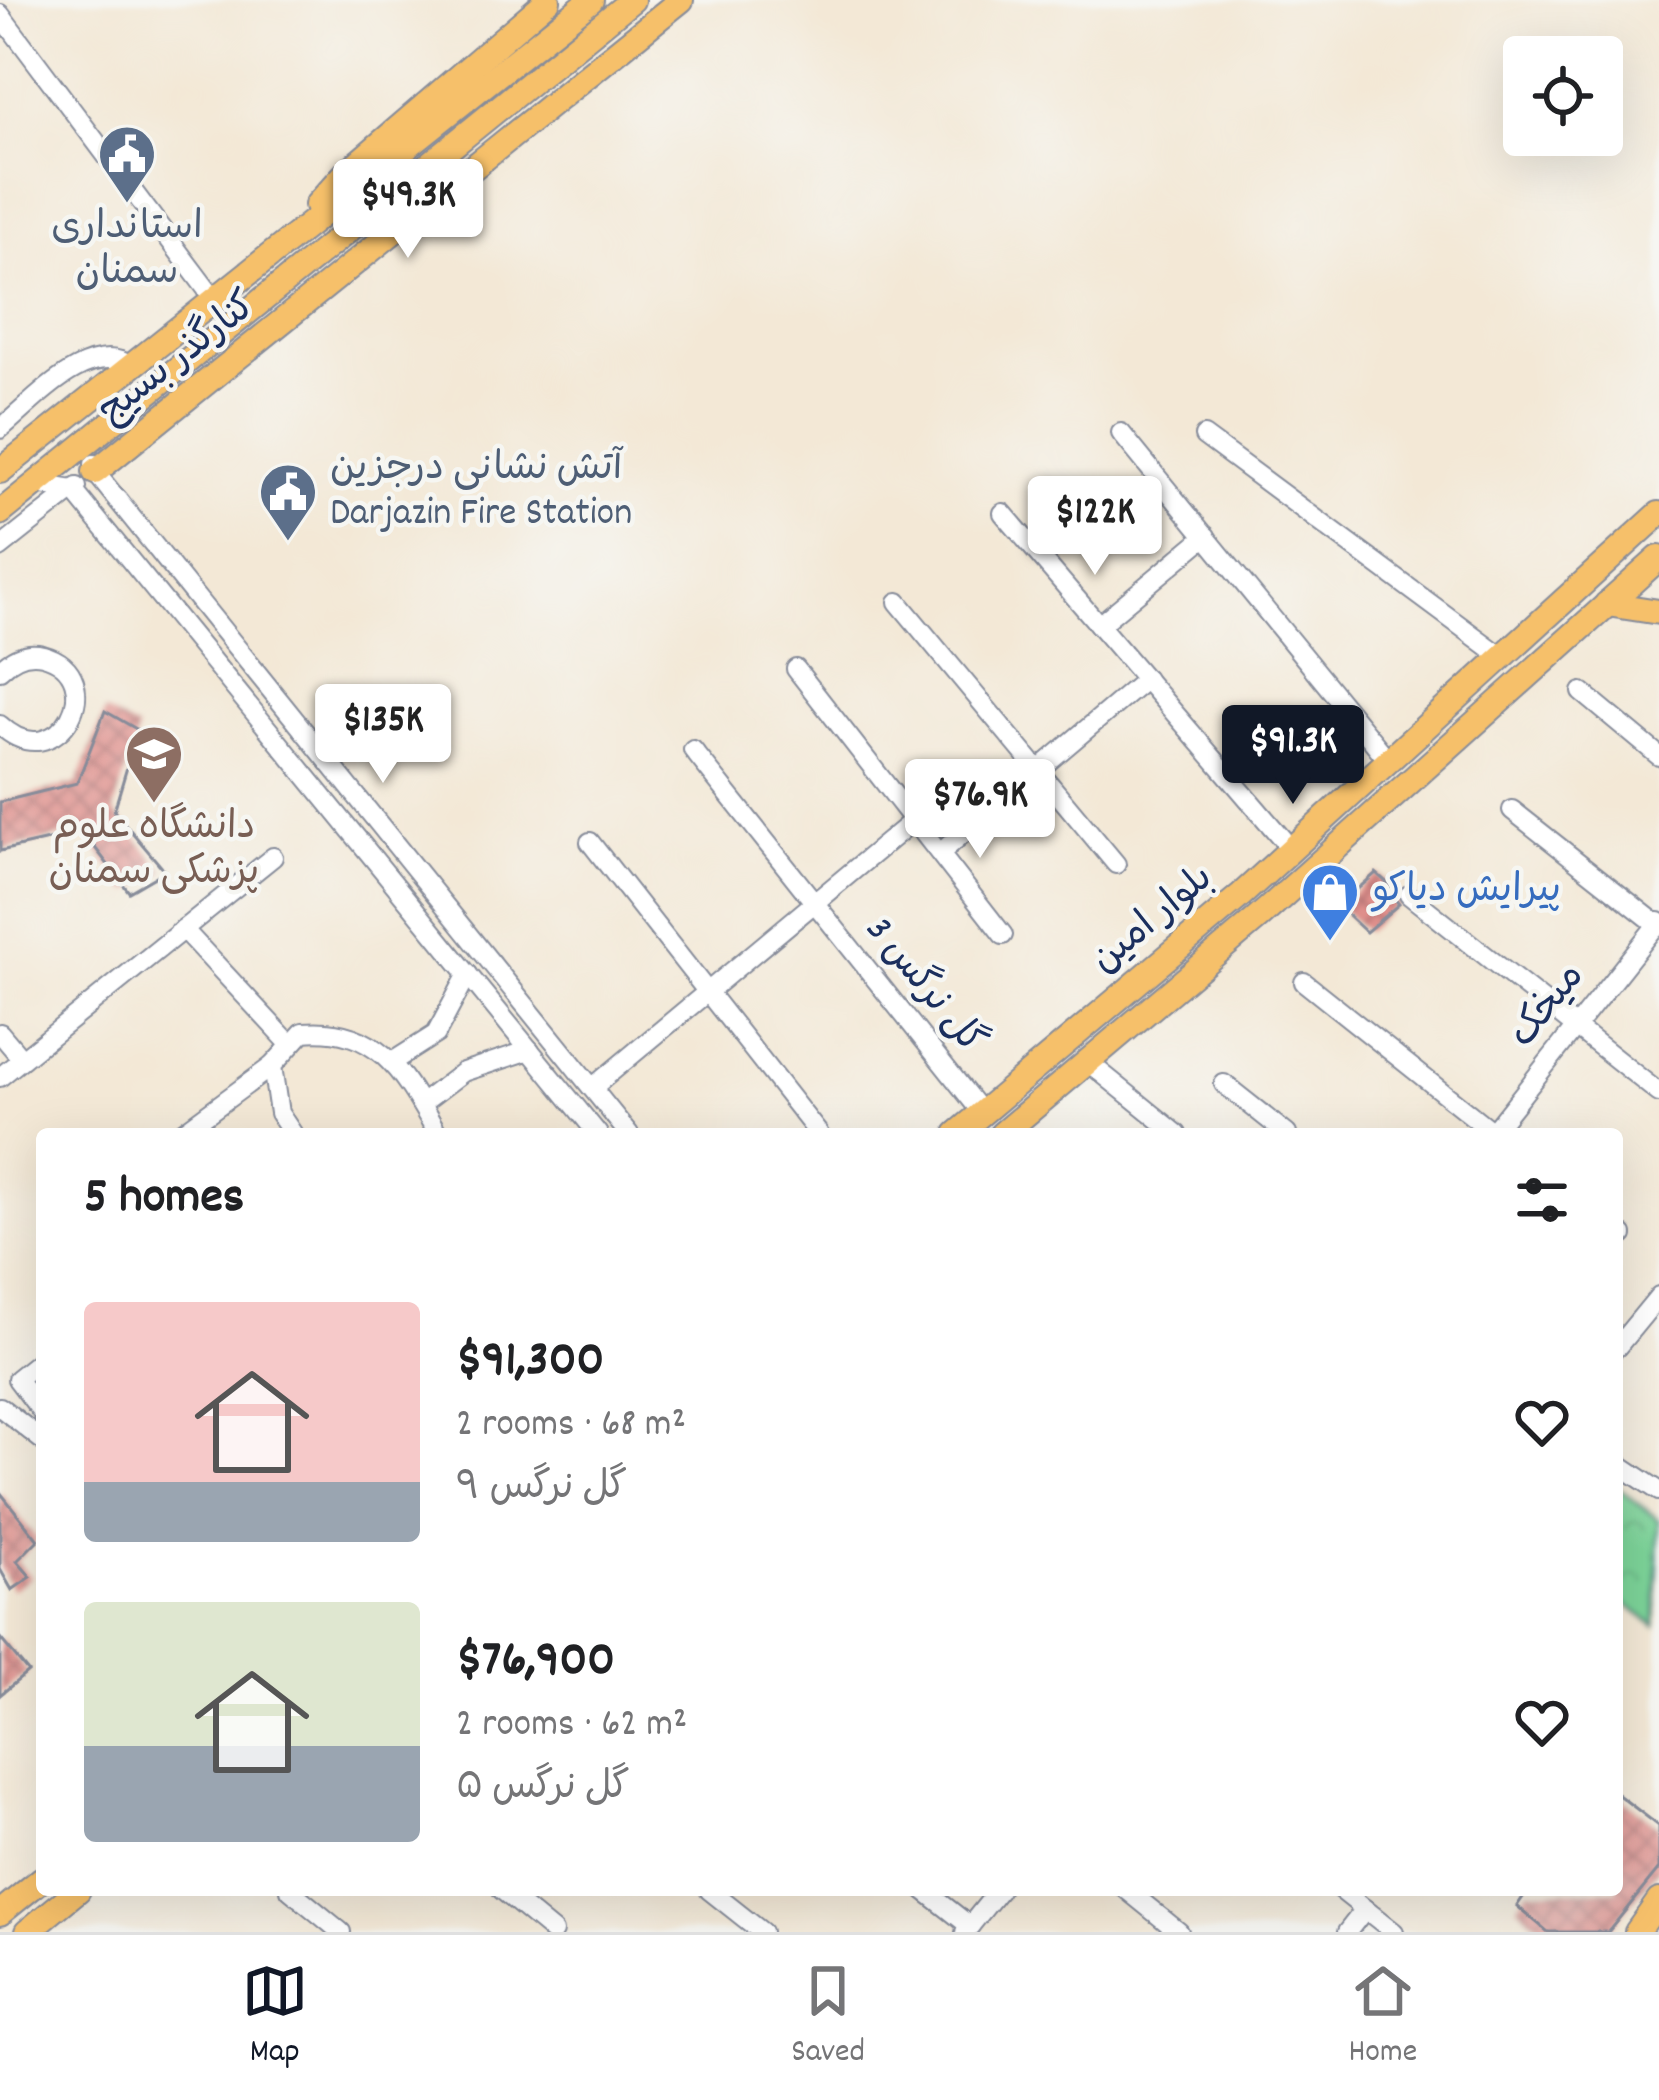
<!DOCTYPE html>
<meta charset="utf-8">
<style>
:root{--surface:#fff;--page:#f2f2f2;--text:#202124;--muted:#757577;--line:#e0e0e0;--accent:#111827}
body{margin:0;font-family:Dekko,"Playpen Sans Arabic",sans-serif;background:var(--page);color:var(--text);height:100vh;display:flex;flex-direction:column;font-size:45px;white-space:nowrap}
*{box-sizing:border-box;margin:0}
p{font-size:39px;color:var(--muted)}
.icon{flex:none;width:66px;height:66px;fill:none;stroke:currentColor;stroke-width:2;stroke-linecap:round;stroke-linejoin:round}
.map{position:relative;flex:1;overflow:hidden}
.side{position:absolute;left:36px;top:1128px;width:1587px;height:768px;display:flex;flex-direction:column;background:var(--surface);border-radius:12px;box-shadow:0 12px 48px #0002}
.side>*{flex:none}
.controls{position:absolute;left:1503px;top:36px;display:grid;gap:24px}
.controls a{display:grid;place-items:center;width:120px;height:120px;border-radius:12px;background:var(--surface);box-shadow:0 12px 48px #0002;font-size:60px}
.price{position:absolute;translate:-50% -102px;padding:0 27px;border-radius:12px;background:#fff;color:#222;font-size:39px;line-height:78px;filter:drop-shadow(0 3px 6px #0008)}
.price::after{content:'';position:absolute;left:50%;top:72px;width:36px;height:27px;margin-left:-18px;background:inherit;clip-path:polygon(0 0,100% 0,50% 100%)}
.price.selected{background:var(--accent);color:#fff}
ul{padding:0;list-style:none}
li{display:flex;align-items:center;gap:36px;height:300px;padding:0 48px}
li span{display:grid;place-items:center;flex:none;width:336px;height:240px;border-radius:12px;color:#555}
li>.icon{margin-inline-start:auto}
span .icon{width:144px;height:144px;fill:#fffc;stroke-width:1}
li b{font-size:51px}
h2{display:flex;justify-content:space-between;align-items:center;height:144px;padding:0 48px;font-size:51px}
.tab-bar{display:flex;justify-content:space-around;align-items:center;height:168px;border-top:3px solid var(--line);background:var(--surface);font-size:33px;color:var(--muted)}
.tab-bar a{display:grid;justify-items:center;gap:6px}
.tab-bar .selected{color:var(--accent)}
.map>svg:first-child{display:block}
</style>
<div class="map">
<svg width="1659" height="1932" viewBox="0 0 1659 1932">
<defs>
<pattern id="park-crowns" width="20" height="18" patternUnits="userSpaceOnUse" patternTransform="scale(3)"><rect width="20" height="18" fill="#7cd398"/><path d="M2 6a3 3 0 1 1 6 0M12 15a3 3 0 1 1 6 0" fill="none" stroke="#6bb585"/></pattern>
<pattern id="building-cross-hatch" width="8" height="8" patternUnits="userSpaceOnUse" patternTransform="scale(3)"><rect width="8" height="8" fill="#df8f8b"/><path d="M0 0l8 8M0 8l8-8" fill="none" stroke="#b47575"/></pattern>
</defs>
<rect width="100%" height="100%" fill="#f6f6f2"/>
<filter id="ink" filterUnits="userSpaceOnUse"><feTurbulence type="fractalNoise" baseFrequency=".00833" numOctaves="2"/><feDisplacementMap in="SourceGraphic" scale="24" xChannelSelector="R" yChannelSelector="G"/><feConvolveMatrix kernelMatrix="1 2 1 2 8 2 1 2 1" color-interpolation-filters="sRGB"/></filter>
<filter id="wash" filterUnits="userSpaceOnUse"><feTurbulence type="fractalNoise" baseFrequency=".004" numOctaves="4" result="noise"/><feDisplacementMap in="SourceGraphic" scale="48" xChannelSelector="R" yChannelSelector="G"/><feGaussianBlur stdDeviation="2.7" result="paint"/><feColorMatrix in="noise" values="0 0 0 0 0 0 0 0 0 0 0 0 0 0 0 0 0 1.4 0 .05"/><feComposite in="paint" operator="in"/></filter>
<g filter="url(#wash)">
<rect width="100%" height="100%" fill="#f3e8d6"/>
<!-- park -->
<path fill="url(#park-crowns)" stroke="#4c817b" stroke-width="3" d="M1617 1487 1659 1520 1655 1626 1617 1597Z"/>
<g id="blocks">
<!-- building -->
<g fill="url(#building-cross-hatch)">
<path d="M105 711 138 730 114 811 165 871 129 892 83 832 0 851V802L77 783Z"/>
<path d="M1376 873 1392 887 1388 891 1399 904 1366 932 1338 906Z"/>
<path d="M0 1492 38 1540 17 1561 31 1577 12 1590 0 1569Z"/>
<path d="M0 1638 28 1672 0 1695Z"/>
<path d="M1617 1794 1659 1826V1869L1608 1932H1548L1517 1906 1528 1890H1617Z"/>
</g>
</g>
</g>
<g filter="url(#ink)">
<use href="#blocks" fill-opacity="0" stroke="#878c9a" stroke-width="3"/>
<g fill="none" stroke-linecap="round" stroke-linejoin="round">
<defs>
<g id="minor">
<path d="M0 14 214 299"/>
<path d="M0 429C33 403 89 336 133 367"/>
<path d="M1121 433 1388 760"/>
<path d="M1204 436 1501 656"/>
<path d="M94 464 95 472 629 1134"/>
<path d="M37 484 73 490 598 1134"/>
<path d="M1003 513 1291 849"/>
<path d="M0 548 77 487"/>
<path d="M898 602 1116 864"/>
<path d="M1099 625 1206 536"/>
<path d="M796 669 1003 935"/>
<path d="M0 670C12 658 26 651 43 655 113 674 59 781 0 725"/>
<path d="M1582 692 1659 756"/>
<path d="M693 750 982 1113"/>
<path d="M1512 810 1659 926"/>
<path d="M590 842 819 1134"/>
<path d="M940 853 1146 679"/>
<path d="M1409 895 1659 1093"/>
<path d="M183 929 289 1043"/>
<path d="M1304 982 1495 1134"/>
<path d="M0 1033 22 1059"/>
<path d="M392 1062 436 1034 468 974"/>
<path d="M1088 1062 1177 1134"/>
<path d="M0 1077 273 857"/>
<path d="M1224 1084 1287 1134"/>
<path d="M592 1088 914 820"/>
<path d="M421 1104 463 1072 530 1050"/>
<path d="M181 1133 272 1066"/>
<path d="M293 1134 279 1113 272 1066 303 1032C379 1025 404 1075 438 1134"/>
<path d="M1491 1134 1659 922"/>
<path d="M1617 1230 1623 1235"/>
<path d="M1617 1347 1659 1296"/>
<path d="M42 1359 17 1379 42 1412"/>
<path d="M0 1407 42 1440"/>
<path d="M1617 1463 1659 1491"/>
<path d="M290 1890 341 1932"/>
<path d="M502 1890 553 1932"/>
<path d="M709 1890 762 1932"/>
<path d="M924 1890 970 1926"/>
<path d="M1127 1890 1179 1932"/>
<path d="M1341 1890 1394 1932"/>
<path d="M965 1932 999 1890"/>
<path d="M1347 1932 1365 1909"/>
</g>
<g id="major">
<path d="M317 205 345 174 548 0"/>
<path d="M0 471 591 0"/>
<path d="M95 472 681 0"/>
<path d="M0 513 632 0"/>
<path d="M1607 604 1659 612"/>
<path d="M957 1134 1240 896 1659 514"/>
<path d="M1002 1134 1258 918 1659 558"/>
<path d="M0 1913 42 1879"/>
<path d="M27 1932 78 1890"/>
<path d="M1637 1932 1659 1901"/>
</g>
</defs>
<!-- minor casing -->
<use href="#minor" stroke="#878c9a" stroke-width="22"/>
<!-- major casing -->
<use href="#major" stroke="#878c9a" stroke-width="28"/>
<!-- minor -->
<use href="#minor" stroke="#fff" stroke-width="18"/>
<!-- major -->
<use href="#major" stroke="#f6c06b" stroke-width="24"/>
</g>
</g>
<!-- icons -->
<defs>
<symbol id="civic-pin" viewBox="-11 -11 22 30"><path d="M0 17L-7.5 6A9.5 9.5 0 1 1 7.5 6Z" fill="#5c6f8a" stroke="#f6f6f2"/><path d="M-.6-6.5H3V-4.5H.6V-3L4-1V1h2V6H-6V1h2V-1L-.6-3ZM-1.2 2.5V6h2.4V2.5Z" fill="#fff"/></symbol>
<symbol id="university-pin" viewBox="-11 -11 22 30"><path d="M0 17L-7.5 6A9.5 9.5 0 1 1 7.5 6Z" fill="#8d6e63" stroke="#f6f6f2"/><path d="M0-5L7-2L0 1L-7-2ZM-4 1L0 2.5L4 1V4Q0 6-4 4Z" fill="#fff"/></symbol>
<symbol id="shop-pin" viewBox="-11 -11 22 30"><path d="M0 17L-7.5 6A9.5 9.5 0 1 1 7.5 6Z" fill="#3f7fe0" stroke="#f6f6f2"/><path d="M-5-2.5h2.3a2.7 3.5 0 0 1 5.4 0H5L5.5 6h-11ZM-1.5-2.5h3a1.5 2.3 0 0 0-3 0Z" fill="#fff"/></symbol>
</defs>
<g fill-rule="evenodd">
<use href="#civic-pin" x="94" y="121" width="66" height="90"/>
<use href="#civic-pin" x="255" y="459" width="66" height="90"/>
<use href="#university-pin" x="121" y="721" width="66" height="90"/>
<use href="#shop-pin" x="1297" y="859" width="66" height="90"/>
</g>
<g text-anchor="middle" dominant-baseline="central" stroke-width="9" stroke-linejoin="round" paint-order="stroke">
<!-- service labels -->
<g font-size="39" fill="#4e5e75" stroke="#f6f6f2">
<text x="127" y="229">استانداری<tspan x="127" dy="45">سمنان</tspan></text>
<text x="330" y="470" text-anchor="start">آتش نشانی درجزین<tspan x="330" dy="45">Darjazin Fire Station</tspan></text>
</g>
<!-- street labels -->
<g font-size="39" fill="#1b2f5e" stroke="#f6f6f2">
<text transform="translate(179 360) rotate(-38)">کنارگذر بسیج</text>
<text transform="translate(1154 921) rotate(-40)">بلوار امین</text>
<text transform="translate(923 987) rotate(51)">گل نرگس 3</text>
<text transform="translate(1549 1007) rotate(-52)">میخک</text>
</g>
<!-- education labels -->
<g font-size="39" fill="#785e54" stroke="#f6f6f2">
<text x="154" y="829">دانشگاه علوم<tspan x="154" dy="45">پزشکی سمنان</tspan></text>
</g>
<!-- shop labels -->
<g font-size="39" fill="#366cbe" stroke="#f6f6f2" text-anchor="start">
<text x="1372" y="892">پیرایش دیاکو</text>
</g>
</g>
</svg>
<div class="controls">
<a><svg class="icon" aria-label="locate" viewBox="0 0 24 24"><circle cx="12" cy="12" r="6"/><path d="M12 2v4M12 18v4M2 12h4M18 12h4"/></svg></a>
</div>
<b class="price" style="left:408px;top:261px">$49.3K</b>
<b class="price" style="left:1095px;top:578px">$122K</b>
<b class="price" style="left:383px;top:786px">$135K</b>
<b class="price selected" style="left:1293px;top:807px">$91.3K</b>
<b class="price" style="left:980px;top:861px">$76.9K</b>
<section class="side">
<h2>5 homes<svg class="icon" aria-label="filters" viewBox="0 0 24 24"><path d="M4 7h16M4 17h16"/><circle cx="9" cy="7" r="2"/><circle cx="15" cy="17" r="2"/></svg></h2>
<ul>
<li><span style="background:linear-gradient(#f6c9c9 75%,#9aa5b1 0)"><svg class="icon" aria-label="home" viewBox="0 0 24 24"><path d="M3 11l9-7 9 7M6 9v11h12V9"/></svg></span><div><b>$91,300</b><p>2 rooms · 68 m²</p><p>گل نرگس ۹</p></div><svg class="icon" aria-label="heart" viewBox="0 0 24 24"><path d="M12 20l-8-8c-3-5 5-10 8-4 3-6 11-1 8 4z"/></svg></li>
<li><span style="background:linear-gradient(#dfe7d0 60%,#9aa5b1 0)"><svg class="icon" aria-label="home" viewBox="0 0 24 24"><path d="M3 11l9-7 9 7M6 9v11h12V9"/></svg></span><div><b>$76,900</b><p>2 rooms · 62 m²</p><p>گل نرگس ۵</p></div><svg class="icon" aria-label="heart" viewBox="0 0 24 24"><path d="M12 20l-8-8c-3-5 5-10 8-4 3-6 11-1 8 4z"/></svg></li>
</ul>
</section>
</div>
<nav class="tab-bar">
<a class="selected"><svg class="icon" aria-label="map" viewBox="0 0 24 24"><path d="M3 6l6-2 6 2 6-2v14l-6 2-6-2-6 2zM9 4v14M15 6v14"/></svg>Map</a>
<a><svg class="icon" aria-label="saved" viewBox="0 0 24 24"><path d="M7 4h10v16l-5-4-5 4z"/></svg>Saved</a>
<a><svg class="icon" aria-label="home" viewBox="0 0 24 24"><path d="M3 11l9-7 9 7M6 9v11h12V9"/></svg>Home</a>
</nav>
